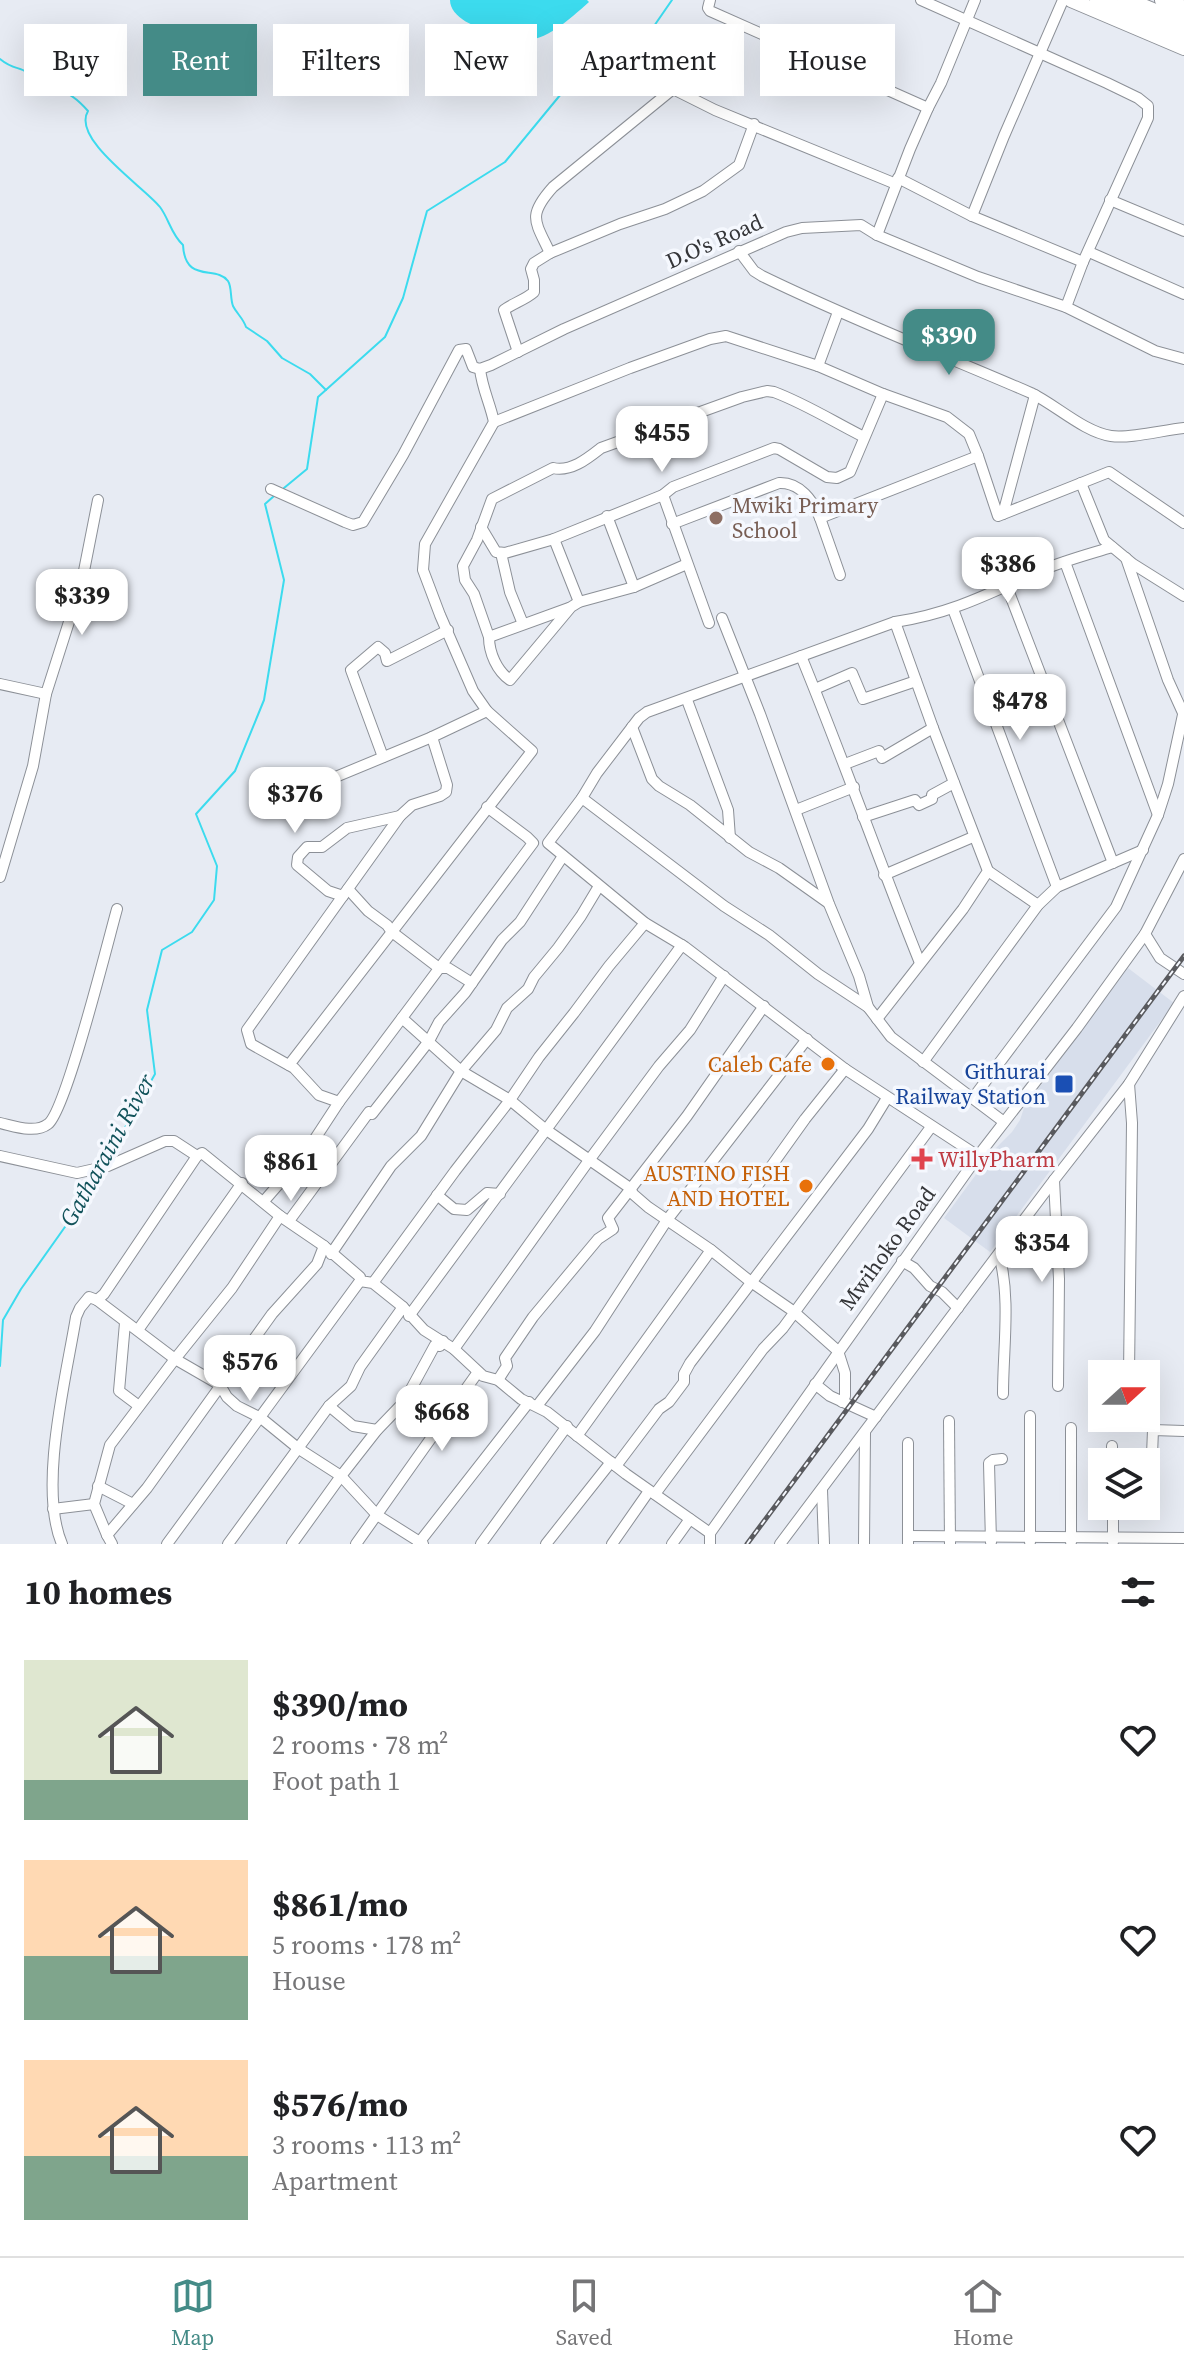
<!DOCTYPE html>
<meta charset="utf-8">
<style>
:root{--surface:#fff;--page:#f2f2f2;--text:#202124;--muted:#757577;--line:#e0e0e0;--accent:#448b87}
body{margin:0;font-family:"Source Serif 4",serif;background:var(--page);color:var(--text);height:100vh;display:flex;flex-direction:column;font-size:30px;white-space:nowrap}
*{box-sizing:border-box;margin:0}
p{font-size:26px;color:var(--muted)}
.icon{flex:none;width:44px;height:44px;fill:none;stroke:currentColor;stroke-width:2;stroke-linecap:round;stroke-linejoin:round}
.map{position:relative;height:1544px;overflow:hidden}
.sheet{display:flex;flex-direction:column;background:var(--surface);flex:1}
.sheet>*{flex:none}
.top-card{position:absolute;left:24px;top:24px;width:1136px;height:72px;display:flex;gap:16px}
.needle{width:52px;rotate:69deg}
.tools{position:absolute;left:1088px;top:1360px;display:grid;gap:16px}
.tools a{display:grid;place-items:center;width:72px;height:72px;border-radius:0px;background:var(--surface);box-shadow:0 8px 32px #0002;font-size:40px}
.price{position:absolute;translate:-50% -68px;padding:0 18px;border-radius:16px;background:#fff;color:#222;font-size:26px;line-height:52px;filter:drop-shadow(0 2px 4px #0008)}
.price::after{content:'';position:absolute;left:50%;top:48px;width:24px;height:18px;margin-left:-12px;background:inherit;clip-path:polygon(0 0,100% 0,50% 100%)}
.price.selected{background:var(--accent);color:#fff}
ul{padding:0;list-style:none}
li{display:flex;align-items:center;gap:24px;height:200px;padding:0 24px}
li span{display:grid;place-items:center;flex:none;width:224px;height:160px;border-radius:0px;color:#555}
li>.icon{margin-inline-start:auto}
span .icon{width:96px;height:96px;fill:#fffc;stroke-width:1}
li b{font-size:34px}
h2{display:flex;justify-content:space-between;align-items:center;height:96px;padding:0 24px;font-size:34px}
.tag{padding:0 28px;border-radius:0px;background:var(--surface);box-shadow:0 8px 32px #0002;font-size:28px;line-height:72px}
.tag.selected{background:var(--accent);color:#fff}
.tabs{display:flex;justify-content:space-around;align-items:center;height:112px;border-top:2px solid var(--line);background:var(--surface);font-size:22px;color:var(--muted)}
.tabs a{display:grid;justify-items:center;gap:4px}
.tabs .selected{color:var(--accent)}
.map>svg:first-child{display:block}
</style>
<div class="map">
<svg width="1184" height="1544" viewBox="0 0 1184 1544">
<rect width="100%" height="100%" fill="#e7ebf3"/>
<!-- built -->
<path fill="#d7deeb" d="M1128 968 1174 1003 990 1252 944 1218 994 1150 1012 1132 1020 1120 1024 1108Z"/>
<!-- water -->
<path fill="#3cdbee" d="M450 0H587L589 2C564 24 538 50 502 38L503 29C486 34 450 20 450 0Z"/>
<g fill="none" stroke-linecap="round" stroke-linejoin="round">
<!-- stream -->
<g stroke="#3cdbee" stroke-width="2">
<path d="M0 59C19 75 24 60 39 89 46 92 52 89 60 91 71 93 81 103 88 111 71 139 144 187 160 207 169 219 171 234 183 245 185 284 216 265 228 281 232 287 230 298 233 306 237 314 243 318 246 327L267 341 282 358 310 374 326 390"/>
<path d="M284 488 307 469 318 397 385 337 403 298 427 211 505 162 561 94 643 42 672 0"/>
<path d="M105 1163 155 1074 147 1010 162 950 192 932 214 900 217 866 196 814 235 771 264 700 284 580 265 504 274 496"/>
<path d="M0 1366 3 1320 21 1289 72 1217 99 1172"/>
</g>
<defs>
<g id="minor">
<path d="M710 0 708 8 710 11 928 108"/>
<path d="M921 0 1107 83 1138 98 1148 106V118L1083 262 1066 307"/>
<path d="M673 89 715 110 896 184"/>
<path d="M898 178 972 216 1083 262"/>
<path d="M1110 200 1184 231"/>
<path d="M972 216 1004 136 1063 0"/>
<path d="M877 235 910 149 928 108 941 83 975 0"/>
<path d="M739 251 754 271 762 276C850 319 941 354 1031 393 1056 405 1084 432 1111 436 1130 439 1163 430 1184 428"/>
<path d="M1089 252 1184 294"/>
<path d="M550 253C535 221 527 216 553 187L673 89 699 39"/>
<path d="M518 352 504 310C513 303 525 300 534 292V280L531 269 534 263 550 253 620 224 665 209 703 191 739 165 754 124"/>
<path d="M818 366 838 312"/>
<path d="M494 422 630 368 710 339 726 336 818 366 883 394 947 417 969 434 978 456 820 518C813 501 800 482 779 483L672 524"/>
<path d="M978 456 998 516 1109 472 1184 523"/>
<path d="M1081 483 1104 540 1133 564 1184 596"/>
<path d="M271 489 345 522 353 525 363 522 403 455 459 350 466 349 473 367 480 369 491 365 564 329 786 232 802 228 861 225 877 235 978 277 1066 307 1155 351 1184 359"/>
<path d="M663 495 709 623"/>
<path d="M1003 514 1035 395"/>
<path d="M607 516 634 587"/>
<path d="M820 518 840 575"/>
<path d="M481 527 496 552 505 553 554 539 663 495 673 487 774 448 779 449 827 477 837 478 850 472 883 394"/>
<path d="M554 539 579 602"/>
<path d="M501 553 510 592 523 624"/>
<path d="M1126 558 1168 680 1183 713"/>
<path d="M1065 562 1158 815"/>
<path d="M687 564 634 587 579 602 571 607 510 680C497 671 489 653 489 637L474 594 465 580 463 566 477 540 492 499 553 468C571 472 587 459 601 448L742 397 767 391 774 392C806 404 834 422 864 437"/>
<path d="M1007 587 1113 863"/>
<path d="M953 609 1057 887"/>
<path d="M722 618 760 714 829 904 859 976 868 1007 891 1037 1004 1122"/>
<path d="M489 637 569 608"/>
<path d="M801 656C843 758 879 861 920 963"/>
<path d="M0 684 46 694 82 581 98 500"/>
<path d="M815 689 852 673 863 699 916 681"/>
<path d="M687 700 728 810 730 838"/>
<path d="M632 727 652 779 659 786 690 805 749 852 779 868 827 902"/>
<path d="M383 757 351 670 378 647 385 653 387 661 448 630"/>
<path d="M845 764 879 751 882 758 933 728"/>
<path d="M309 788 432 737"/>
<path d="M582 798 724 906 769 935 818 974 868 1007"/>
<path d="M487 807 527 837 533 843 402 1018 461 1071 510 1100 545 1129 630 1188 633 1194 648 1207 711 1250 751 1282 793 1311 838 1351 845 1373V1396L842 1402"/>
<path d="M796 810 854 787"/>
<path d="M863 817 915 800 919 805 932 799V795L954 783"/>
<path d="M988 871 1038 905"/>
<path d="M884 875 973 837"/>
<path d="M0 877 33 766 46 694"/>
<path d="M348 889 368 911 387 925 392 932 439 968H448L472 983"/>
<path d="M343 896 328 891 297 865 298 857 307 847H322L347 828 400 816"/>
<path d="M1145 934 1160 958 1184 974"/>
<path d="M877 1019 963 909 988 871 933 728 895 622"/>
<path d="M923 1062 1038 905 1057 887 1143 850"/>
<path d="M289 1065 532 751 487 711 473 691 440 615 423 570 425 544 494 422C490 403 482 388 480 369"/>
<path d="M1129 1084 1132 1123 1129 1374"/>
<path d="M973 1098 1116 907 1158 815 1168 784 1184 710"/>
<path d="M339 1102 319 1095 294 1068 251 1044 247 1030 400 816 412 805 440 796 446 792 447 785 432 737 487 711"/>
<path d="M0 1123C14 1126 35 1134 48 1124 66 1111 108 941 117 909"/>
<path d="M0 1156 77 1173 108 1166 165 1141H174L197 1156"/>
<path d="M978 1156 845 1069 685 947 645 923 548 843 582 798 597 773 639 718 647 712 895 622C949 614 986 595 1035 573 1059 562 1086 555 1112 547"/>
<path d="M1054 1180 1059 1279 1058 1386"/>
<path d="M437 1195 454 1209 467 1210 487 1193 500 1194"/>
<path d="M750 1196 805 1119 845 1069"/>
<path d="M264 1201 305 1154 339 1102 402 1018"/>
<path d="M289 1221 369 1112 372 1114 429 1041 439 1022 465 993 502 940 520 922 563 856"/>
<path d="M331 1254 391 1166 421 1136 461 1071 496 1030 507 1008 528 989 534 977 558 948 581 916 599 886"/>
<path d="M999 1254C1011 1299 1003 1348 1003 1394"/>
<path d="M902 1261 914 1268 930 1286 942 1292 958 1308"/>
<path d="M373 1283 455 1171 510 1100 539 1057 574 1013 609 966 645 923"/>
<path d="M97 1300 175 1359 220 1385 227 1397 237 1406 261 1418 299 1449 341 1476 377 1515 423 1544"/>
<path d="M409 1316 682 945"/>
<path d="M125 1323 119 1391 139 1406"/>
<path d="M138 1330 242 1183"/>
<path d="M454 1349 590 1159 659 1066 690 1030 724 976"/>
<path d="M498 1380 507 1366 505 1358 533 1317 598 1239 613 1229 608 1218 687 1116 764 1006"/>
<path d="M815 1384 830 1396 876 1417"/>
<path d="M329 1406 353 1426 377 1430"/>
<path d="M537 1406 595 1331 667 1220 807 1039"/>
<path d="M949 1421 950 1544"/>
<path d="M1071 1428V1542"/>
<path d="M577 1436 711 1250"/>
<path d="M908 1443V1544"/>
<path d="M1112 1446V1462"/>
<path d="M616 1466 659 1409 669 1402 684 1382V1374L690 1363 868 1129 887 1098"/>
<path d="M1151 1480 1153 1430 1184 1431"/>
<path d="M98 1486 133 1504"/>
<path d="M822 1490 824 1544"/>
<path d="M655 1494 763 1349 783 1328 931 1127"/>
<path d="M1113 1506V1542"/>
<path d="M53 1509 94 1504"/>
<path d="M107 1535 94 1504 110 1445 175 1359 232 1288 280 1216"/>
<path d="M908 1536 1184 1538"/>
<path d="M991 1542 989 1463 993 1460 1002 1459"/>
<path d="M1030 1542V1416"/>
<path d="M62 1544C38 1488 66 1378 76 1317L80 1308 89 1297 97 1300 104 1294 197 1156 202 1153 280 1216 324 1246 360 1277V1281L373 1283 403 1307 424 1330 454 1349 483 1376 498 1380 521 1399 547 1412 626 1474 710 1533"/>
<path d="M112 1544 107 1535 147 1488 272 1314 317 1264 324 1246"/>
<path d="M167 1544 360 1281"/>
<path d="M228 1544 329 1406 351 1386 360 1367 403 1307"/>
<path d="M292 1544 341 1476 377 1430 404 1402 435 1345 440 1346 443 1341"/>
<path d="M356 1544 478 1372"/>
<path d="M418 1544 529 1402"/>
<path d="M481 1544 567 1426"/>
<path d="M546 1544 611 1462"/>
<path d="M612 1544 649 1491"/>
<path d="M672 1544 690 1519"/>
<path d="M710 1544V1533L978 1156 1077 1028 1145 934 1184 859"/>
<path d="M780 1544 1054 1180 1129 1084 1184 996"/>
<path d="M864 1544 865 1433"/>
</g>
<path id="major" d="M1071 0 1184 48"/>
<g id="highway">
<path d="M1098 0 1184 38"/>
<path d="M1126 0 1184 24"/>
<path d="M1163 0 1184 9"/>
</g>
</defs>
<!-- minor casing -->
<use href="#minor" stroke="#8c9097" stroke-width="12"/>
<!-- major casing -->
<use href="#major" stroke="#8c9097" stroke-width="16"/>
<!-- highway casing -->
<use href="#highway" stroke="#8c9097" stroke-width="18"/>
<!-- minor -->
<use href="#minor" stroke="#fff" stroke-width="10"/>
<!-- major -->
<use href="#major" stroke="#fff" stroke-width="14"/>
<!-- highway -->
<use href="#highway" stroke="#fff" stroke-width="16"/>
<defs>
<path id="rail" d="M747 1544 1184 956"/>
</defs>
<!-- rail casing -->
<use href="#rail" stroke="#595a5e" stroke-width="5"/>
<!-- rail -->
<use href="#rail" stroke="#f5f8fe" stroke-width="2" stroke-dasharray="6" stroke-linecap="butt"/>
</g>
<!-- markers -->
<circle fill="#8d6e63" stroke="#f5f8fe" stroke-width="3" cx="716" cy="518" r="8"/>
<g fill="#e8710a" stroke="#f5f8fe" stroke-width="3">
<circle cx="828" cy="1064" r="8"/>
<circle cx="806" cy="1186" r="8"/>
</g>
<rect fill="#1a4fb4" stroke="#f5f8fe" stroke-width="3" x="1054" y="1074" width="20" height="20" rx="4"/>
<path fill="#e0444e" stroke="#f5f8fe" stroke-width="3" d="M918 1147h8v8h8v8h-8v8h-8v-8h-8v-8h8z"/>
<g text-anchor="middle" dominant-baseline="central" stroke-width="7" stroke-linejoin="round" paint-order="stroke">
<!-- street labels -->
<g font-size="22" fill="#353639" stroke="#f5f8fe">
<text transform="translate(714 241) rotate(-24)">D.O's Road</text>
<text transform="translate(887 1248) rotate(-54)">Mwihoko Road</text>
</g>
<!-- education labels -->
<g font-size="22" fill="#785e54" stroke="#f5f8fe" text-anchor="start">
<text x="732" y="505">Mwiki Primary<tspan x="732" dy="25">School</tspan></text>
</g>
<!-- food labels -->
<g font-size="22" fill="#c56008" stroke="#f5f8fe" text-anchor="end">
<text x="812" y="1064">Caleb Cafe</text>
<text x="790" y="1173">AUSTINO FISH<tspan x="790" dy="25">AND HOTEL</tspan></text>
</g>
<!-- transit labels -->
<g font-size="22" fill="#164399" stroke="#f5f8fe" text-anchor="end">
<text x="1046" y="1071">Githurai<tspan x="1046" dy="25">Railway Station</tspan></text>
</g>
<!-- health labels -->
<g font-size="22" fill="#be3a42" stroke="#f5f8fe" text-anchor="start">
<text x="938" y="1159">WillyPharm</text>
</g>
<!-- water labels -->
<g font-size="24" font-style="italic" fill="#12535b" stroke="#f5f8fe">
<text transform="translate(107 1150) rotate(-61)">Gatharaini River</text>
</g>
</g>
</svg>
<div class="tools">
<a><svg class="needle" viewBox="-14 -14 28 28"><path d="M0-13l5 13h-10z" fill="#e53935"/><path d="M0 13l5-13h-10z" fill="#757577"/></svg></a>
<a><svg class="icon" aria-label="layers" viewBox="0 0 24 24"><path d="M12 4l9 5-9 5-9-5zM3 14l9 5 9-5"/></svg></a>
</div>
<b class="price selected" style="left:949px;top:377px">$390</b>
<b class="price" style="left:662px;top:474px">$455</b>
<b class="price" style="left:1008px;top:605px">$386</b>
<b class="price" style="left:82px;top:637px">$339</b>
<b class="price" style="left:1020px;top:742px">$478</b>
<b class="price" style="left:295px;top:835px">$376</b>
<b class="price" style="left:291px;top:1203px">$861</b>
<b class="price" style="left:1042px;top:1284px">$354</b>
<b class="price" style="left:250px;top:1403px">$576</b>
<b class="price" style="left:442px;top:1453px">$668</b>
<div class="top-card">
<a class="tag">Buy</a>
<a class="tag selected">Rent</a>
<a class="tag">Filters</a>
<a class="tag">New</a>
<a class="tag">Apartment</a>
<a class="tag">House</a>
</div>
</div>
<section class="sheet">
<h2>10 homes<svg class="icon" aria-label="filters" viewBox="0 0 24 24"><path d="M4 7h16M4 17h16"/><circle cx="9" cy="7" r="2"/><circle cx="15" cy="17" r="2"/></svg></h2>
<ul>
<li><span style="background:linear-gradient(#dfe7d0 75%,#7fa58c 0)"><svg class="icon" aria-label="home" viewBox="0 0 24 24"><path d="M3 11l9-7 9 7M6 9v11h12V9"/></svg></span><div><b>$390/mo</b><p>2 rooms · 78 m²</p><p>Foot path 1</p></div><svg class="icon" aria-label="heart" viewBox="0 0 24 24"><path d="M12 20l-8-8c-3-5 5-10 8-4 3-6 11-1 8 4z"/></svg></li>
<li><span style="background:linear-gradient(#ffd9b3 60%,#7fa58c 0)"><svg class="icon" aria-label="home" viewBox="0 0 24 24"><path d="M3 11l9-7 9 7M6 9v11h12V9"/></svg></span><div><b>$861/mo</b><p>5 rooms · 178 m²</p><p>House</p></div><svg class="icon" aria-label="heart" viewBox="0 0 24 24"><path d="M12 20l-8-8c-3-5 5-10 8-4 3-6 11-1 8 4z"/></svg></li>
<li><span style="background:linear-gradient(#ffd9b3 60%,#7fa58c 0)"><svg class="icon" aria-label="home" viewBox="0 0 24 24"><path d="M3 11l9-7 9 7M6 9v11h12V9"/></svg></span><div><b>$576/mo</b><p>3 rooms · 113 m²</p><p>Apartment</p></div><svg class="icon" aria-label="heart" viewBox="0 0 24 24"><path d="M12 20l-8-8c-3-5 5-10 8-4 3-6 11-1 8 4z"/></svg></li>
</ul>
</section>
<nav class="tabs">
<a class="selected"><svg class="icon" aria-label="map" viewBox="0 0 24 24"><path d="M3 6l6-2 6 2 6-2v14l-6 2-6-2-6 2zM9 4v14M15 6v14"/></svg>Map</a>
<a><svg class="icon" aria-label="saved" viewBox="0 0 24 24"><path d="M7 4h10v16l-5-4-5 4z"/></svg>Saved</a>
<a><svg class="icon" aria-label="home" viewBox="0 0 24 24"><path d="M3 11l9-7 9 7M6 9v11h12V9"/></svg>Home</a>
</nav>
